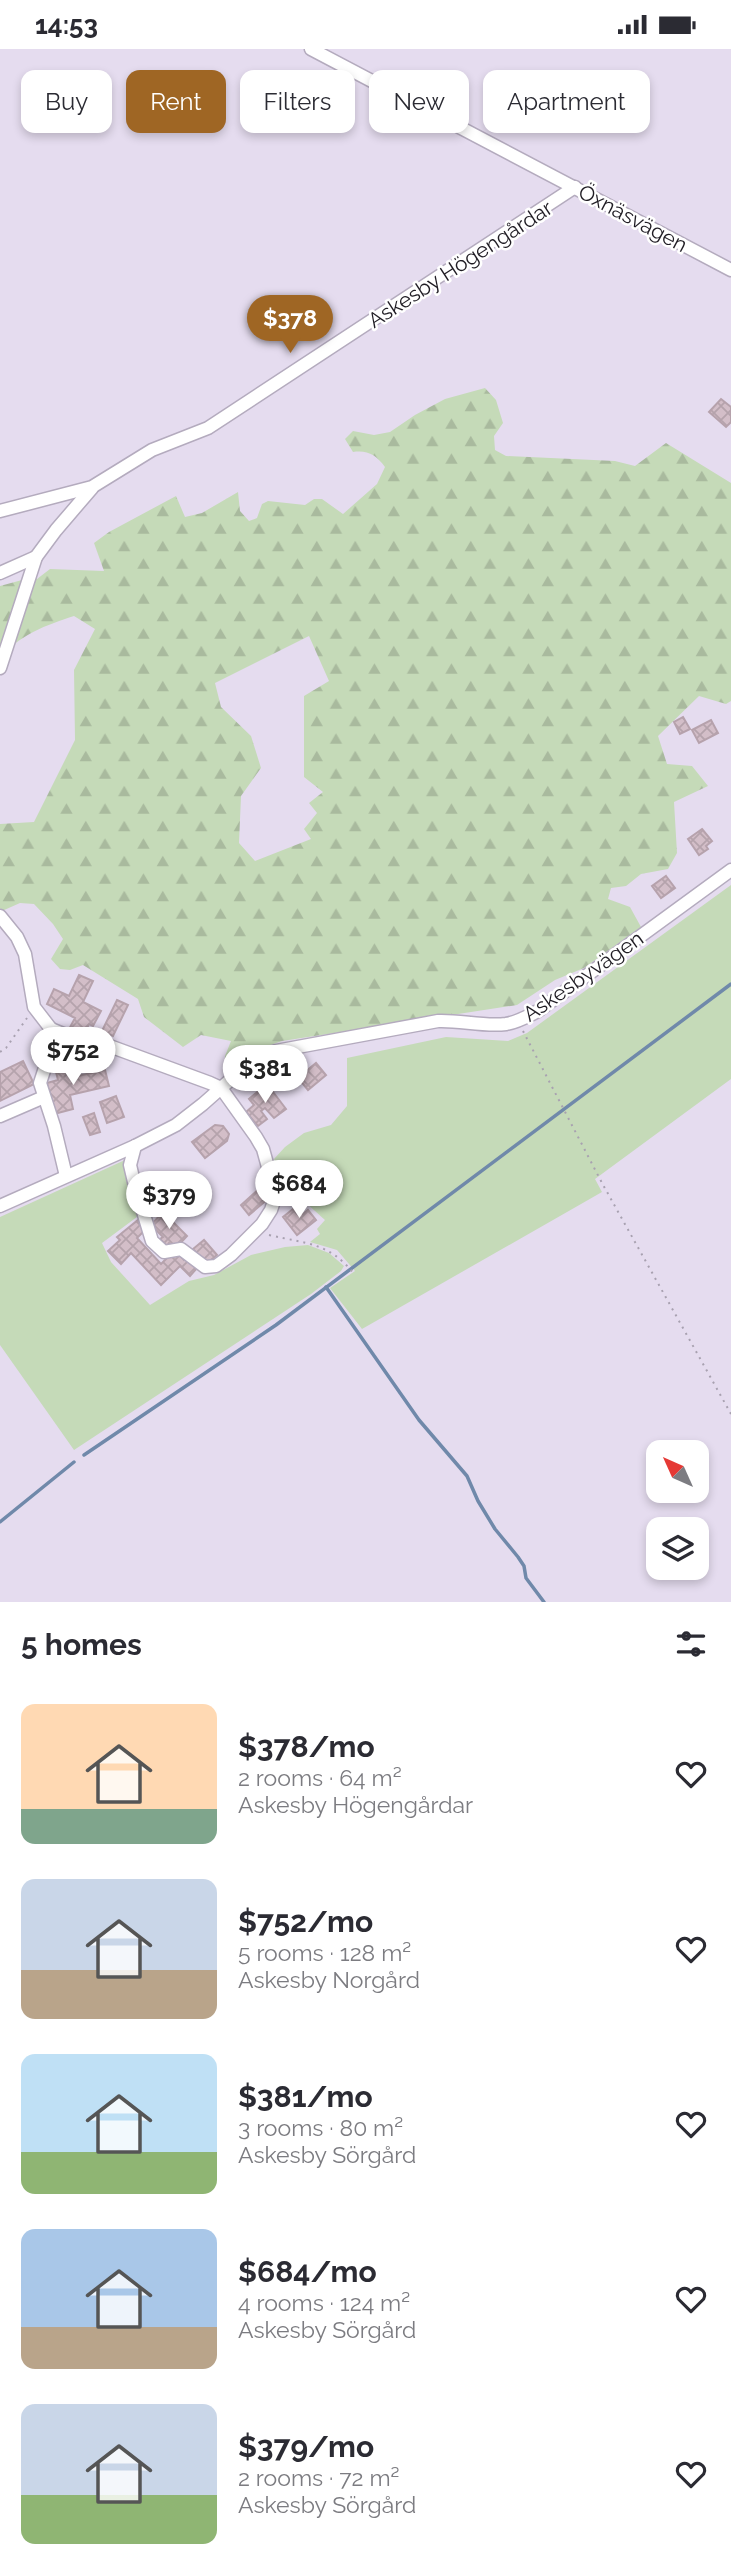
<!DOCTYPE html>
<meta charset="utf-8">
<style>
:root{--surface:#fff;--page:#f7f7f7;--text:#2b2b33;--muted:#7c7c81;--accent:#9f6624}
body{margin:0;font-family:Raleway,sans-serif;background:var(--page);color:var(--text);height:100vh;display:flex;flex-direction:column;font-size:26px;white-space:nowrap}
*{box-sizing:border-box;margin:0}
p{font-size:23px;color:var(--muted)}
.icon{flex:none;width:38px;height:38px;fill:none;stroke:currentColor;stroke-width:2;stroke-linecap:round;stroke-linejoin:round}
.map{position:relative;height:1553px;overflow:hidden}
.drawer{display:flex;flex-direction:column;background:var(--surface);flex:1}
.drawer>*{flex:none}
.top-card{position:absolute;left:21px;top:21px;width:690px;height:63px;display:flex;gap:14px}
.needle{width:46px;rotate:315deg}
.tools{position:absolute;left:646px;top:1391px;display:grid;gap:14px}
.tools a{display:grid;place-items:center;width:63px;height:63px;border-radius:14px;background:var(--surface);box-shadow:0 4px 10px #0003;font-size:35px}
.price{position:absolute;translate:-50% -60px;padding:0 16px;border-radius:24px;background:#fff;color:#222;font-size:23px;line-height:46px;filter:drop-shadow(0 2px 4px #0008)}
.price::after{content:'';position:absolute;left:50%;top:42px;width:21px;height:16px;margin-left:-10px;background:inherit;clip-path:polygon(0 0,100% 0,50% 100%)}
.price.selected{background:var(--accent);color:#fff}
ul{padding:0;list-style:none}
li{display:flex;align-items:center;gap:21px;height:175px;padding:0 21px}
li span{display:grid;place-items:center;flex:none;width:196px;height:140px;border-radius:14px;color:#555}
li>.icon{margin-inline-start:auto}
span .icon{width:84px;height:84px;fill:#fffc;stroke-width:1}
li b{font-size:30px}
h2{display:flex;justify-content:space-between;align-items:center;height:84px;padding:0 21px;font-size:30px}
.tag{padding:0 24px;border-radius:14px;background:var(--surface);box-shadow:0 4px 10px #0003;font-size:24px;line-height:63px}
.tag.selected{background:var(--accent);color:#fff}
.status{display:flex;justify-content:space-between;align-items:center;height:49px;padding:0 35px;background:var(--surface);direction:ltr}
.status svg{height:19px;fill:currentColor}
.map>svg:first-child{display:block}
</style>
<div class="status"><b>14:53</b><svg viewBox="0 0 49 12"><path d="M0 12V9h3v3zM5 12V6h3v6zM10 12V3h3v9zM15 12V0h3v12zM26 1h20v11H26zM47 4h2v5h-2z"/></svg></div>
<div class="map">
<svg width="731" height="1553" viewBox="0 0 731 1553">
<defs>
<pattern id="forest-firs" width="22" height="20" patternUnits="userSpaceOnUse" patternTransform="scale(1.75)"><rect width="22" height="20" fill="#c5dab8"/><path d="M5 1l3.5 6h-7zM16 11l3.5 6h-7z" fill="#a9ba9e"/></pattern>
<pattern id="building-cross-hatch" width="8" height="8" patternUnits="userSpaceOnUse" patternTransform="scale(1.75)"><rect width="8" height="8" fill="#d3bec8"/><path d="M0 0l8 8M0 8l8-8" fill="none" stroke="#b5a3ac"/></pattern>
</defs>
<rect width="100%" height="100%" fill="#e5dcef"/>
<!-- green -->
<g fill="#c5dab8">
<path d="M731 836V1030L595 1130 602 1143 362 1280 330 1239 355 1222 337 1201 310 1193 320 1185 317 1180 325 1171C306 1153 283 1136 274 1110L285 1098 304 1084 331 1076 347 1057V1009L446 988 508 992 527 984Z"/>
<path d="M125 1111 141 1165 102 1194 111 1213 150 1256 189 1232 214 1226 251 1206 285 1198 308 1196 329 1204 344 1217 341 1222 311 1245 74 1401 0 1296V1168Z"/>
</g>
<!-- forest -->
<path fill="url(#forest-firs)" fill-rule="evenodd" d="M485 339 496 351 503 374 494 387 495 401 506 407 615 412 635 417 666 394 731 434V652L726 655 699 647 658 687 667 715 692 717 708 737 674 753 677 804 668 820 641 825 626 837 611 839 608 850 630 858 641 878 584 919 555 931 517 956 282 992 253 1002 234 1015H226L225 1007 231 992 201 986 183 998 144 968 138 950 83 916 70 921 60 920 51 910 63 890 53 875 34 855 20 854 2 862 0 859V775L34 773 75 691 74 621 95 580 74 567C49 575 15 587 0 611V537L22 531 37 530 50 520 104 522 94 494 109 483 176 447 185 468 202 464 238 443 240 462 249 472 257 469 262 455 268 452 305 456 314 450H322L343 465 377 435 385 418C376 406 368 401 353 403L345 390 353 382 374 386 390 383 415 366 445 350ZM309 587 329 632 304 647V728L323 743 309 754 317 764 304 780 311 790 255 812 239 794 241 747 261 719 251 687 221 658 215 634Z"/>
<g fill="none" stroke-linecap="round" stroke-linejoin="round">
<!-- stream -->
<g stroke="#7089aa" stroke-width="3.5">
<path d="M326 1238 419 1371 467 1427 478 1452 495 1480 518 1508 524 1517 526 1529 544 1553"/>
<path d="M84 1406 276 1276 731 935"/>
<path d="M0 1473 74 1413"/>
</g>
</g>
<!-- building -->
<g fill="url(#building-cross-hatch)" stroke="#b6a2ac" stroke-width="2">
<path d="M721 350 731 358V373L726 378 709 363Z"/>
<path d="M683 668 690 680 680 685 674 673Z"/>
<path d="M711 671 718 684 699 694 692 681Z"/>
<path d="M702 780 712 792 706 797 708 800 699 806 688 790Z"/>
<path d="M666 827 675 839 661 849 652 837Z"/>
<path d="M79 926 93 932 83 953 101 962 93 977 89 975 82 989 68 982 75 969 47 955 54 940 69 947Z"/>
<path d="M117 951 128 956 113 987 102 982Z"/>
<path d="M23 1012 34 1035 0 1052V1023Z"/>
<path d="M316 1014 326 1026 308 1041 298 1029Z"/>
<path d="M76 1018 78 1027 105 1021 109 1037 70 1046 73 1060 54 1065 47 1034 58 1031 56 1023Z"/>
<path d="M267 1035 286 1060 274 1069 265 1059 261 1062 267 1070 258 1077 246 1063 254 1056 249 1050Z"/>
<path d="M116 1047 124 1068 107 1074 100 1053Z"/>
<path d="M94 1064 100 1083 90 1086 83 1068Z"/>
<path d="M215 1076 223 1077 229 1085 227 1092 205 1109 192 1093Z"/>
<path d="M259 1140 268 1150 249 1166 241 1156Z"/>
<path d="M297 1157 303 1165 308 1161 316 1171 297 1186 283 1168Z"/>
<path d="M163 1163 187 1187 175 1200 169 1194 167 1197 160 1190 163 1188 151 1176Z"/>
<path d="M138 1171 146 1180 137 1189 161 1215 175 1201 184 1211 187 1209 197 1219 190 1227 180 1217 161 1236 131 1204 121 1215 108 1202 120 1191 117 1188Z"/>
<path d="M204 1191 217 1206 206 1215 193 1200Z"/>
</g>
<g fill="none" stroke-linecap="round" stroke-linejoin="round">
<defs>
<g id="minor">
<path d="M311 0 731 221"/>
<path d="M0 462 92 438 152 401 208 379 575 138"/>
<path d="M0 524 36 508"/>
<path d="M0 619 36 508 56 481 92 439"/>
<path d="M0 867 17 888 25 905 34 958 51 980 53 994 40 1034 54 1077 66 1127"/>
<path d="M51 980 78 991 104 995 210 1034 221 1039 256 1088 263 1100 271 1129 275 1149 271 1161 262 1175 231 1206 216 1217 205 1218 181 1200 164 1203 152 1192 134 1133 130 1116 135 1097"/>
<path d="M0 1067 44 1048"/>
<path d="M0 1157 135 1097 176 1076 203 1055 247 1016 265 1006 276 1002 438 972C460 971 484 978 506 975 518 973 528 967 538 962L731 821"/>
</g>
</defs>
<!-- minor casing -->
<use href="#minor" stroke="#b4abbe" stroke-width="15"/>
<!-- path -->
<g stroke="#a8a1b0" stroke-width="2" stroke-dasharray="2 5" stroke-linecap="butt">
<path d="M523 982 602 1134 731 1365"/>
<path d="M0 1003 6 999 27 969"/>
<path d="M269 1186C307 1195 329 1193 355 1226"/>
</g>
<!-- minor -->
<use href="#minor" stroke="#fff" stroke-width="12"/>
</g>
<g text-anchor="middle" dominant-baseline="central" stroke-width="5" stroke-linejoin="round" paint-order="stroke">
<!-- street labels -->
<g font-size="21" fill="#1f1c23" stroke="#fff">
<text transform="translate(633 169) rotate(28)">Öxnäsvägen</text>
<text transform="translate(460 215) rotate(-33)">Askesby Högengårdar</text>
<text transform="translate(583 927) rotate(-35)">Askesbyvägen</text>
</g>
</g>
</svg>
<div class="tools">
<a><svg class="needle" viewBox="-14 -14 28 28"><path d="M0-13l5 13h-10z" fill="#e53935"/><path d="M0 13l5-13h-10z" fill="#7c7c81"/></svg></a>
<a><svg class="icon" aria-label="layers" viewBox="0 0 24 24"><path d="M12 4l9 5-9 5-9-5zM3 14l9 5 9-5"/></svg></a>
</div>
<b class="price selected" style="left:290px;top:306px">$378</b>
<b class="price" style="left:73px;top:1038px">$752</b>
<b class="price" style="left:265px;top:1056px">$381</b>
<b class="price" style="left:299px;top:1171px">$684</b>
<b class="price" style="left:169px;top:1182px">$379</b>
<div class="top-card">
<a class="tag">Buy</a>
<a class="tag selected">Rent</a>
<a class="tag">Filters</a>
<a class="tag">New</a>
<a class="tag">Apartment</a>
</div>
</div>
<section class="drawer">
<h2>5 homes<svg class="icon" aria-label="filters" viewBox="0 0 24 24"><path d="M4 7h16M4 17h16"/><circle cx="9" cy="7" r="2"/><circle cx="15" cy="17" r="2"/></svg></h2>
<ul>
<li><span style="background:linear-gradient(#ffd9b3 75%,#7fa58c 0)"><svg class="icon" aria-label="home" viewBox="0 0 24 24"><path d="M3 11l9-7 9 7M6 9v11h12V9"/></svg></span><div><b>$378/mo</b><p>2 rooms · 64 m²</p><p>Askesby Högengårdar</p></div><svg class="icon" aria-label="heart" viewBox="0 0 24 24"><path d="M12 20l-8-8c-3-5 5-10 8-4 3-6 11-1 8 4z"/></svg></li>
<li><span style="background:linear-gradient(#c9d6e8 65%,#b9a48a 0)"><svg class="icon" aria-label="home" viewBox="0 0 24 24"><path d="M3 11l9-7 9 7M6 9v11h12V9"/></svg></span><div><b>$752/mo</b><p>5 rooms · 128 m²</p><p>Askesby Norgård</p></div><svg class="icon" aria-label="heart" viewBox="0 0 24 24"><path d="M12 20l-8-8c-3-5 5-10 8-4 3-6 11-1 8 4z"/></svg></li>
<li><span style="background:linear-gradient(#bfe0f5 70%,#8fb573 0)"><svg class="icon" aria-label="home" viewBox="0 0 24 24"><path d="M3 11l9-7 9 7M6 9v11h12V9"/></svg></span><div><b>$381/mo</b><p>3 rooms · 80 m²</p><p>Askesby Sörgård</p></div><svg class="icon" aria-label="heart" viewBox="0 0 24 24"><path d="M12 20l-8-8c-3-5 5-10 8-4 3-6 11-1 8 4z"/></svg></li>
<li><span style="background:linear-gradient(#a9c7e8 70%,#b9a48a 0)"><svg class="icon" aria-label="home" viewBox="0 0 24 24"><path d="M3 11l9-7 9 7M6 9v11h12V9"/></svg></span><div><b>$684/mo</b><p>4 rooms · 124 m²</p><p>Askesby Sörgård</p></div><svg class="icon" aria-label="heart" viewBox="0 0 24 24"><path d="M12 20l-8-8c-3-5 5-10 8-4 3-6 11-1 8 4z"/></svg></li>
<li><span style="background:linear-gradient(#c9d6e8 65%,#8fb573 0)"><svg class="icon" aria-label="home" viewBox="0 0 24 24"><path d="M3 11l9-7 9 7M6 9v11h12V9"/></svg></span><div><b>$379/mo</b><p>2 rooms · 72 m²</p><p>Askesby Sörgård</p></div><svg class="icon" aria-label="heart" viewBox="0 0 24 24"><path d="M12 20l-8-8c-3-5 5-10 8-4 3-6 11-1 8 4z"/></svg></li>
</ul>
</section>
